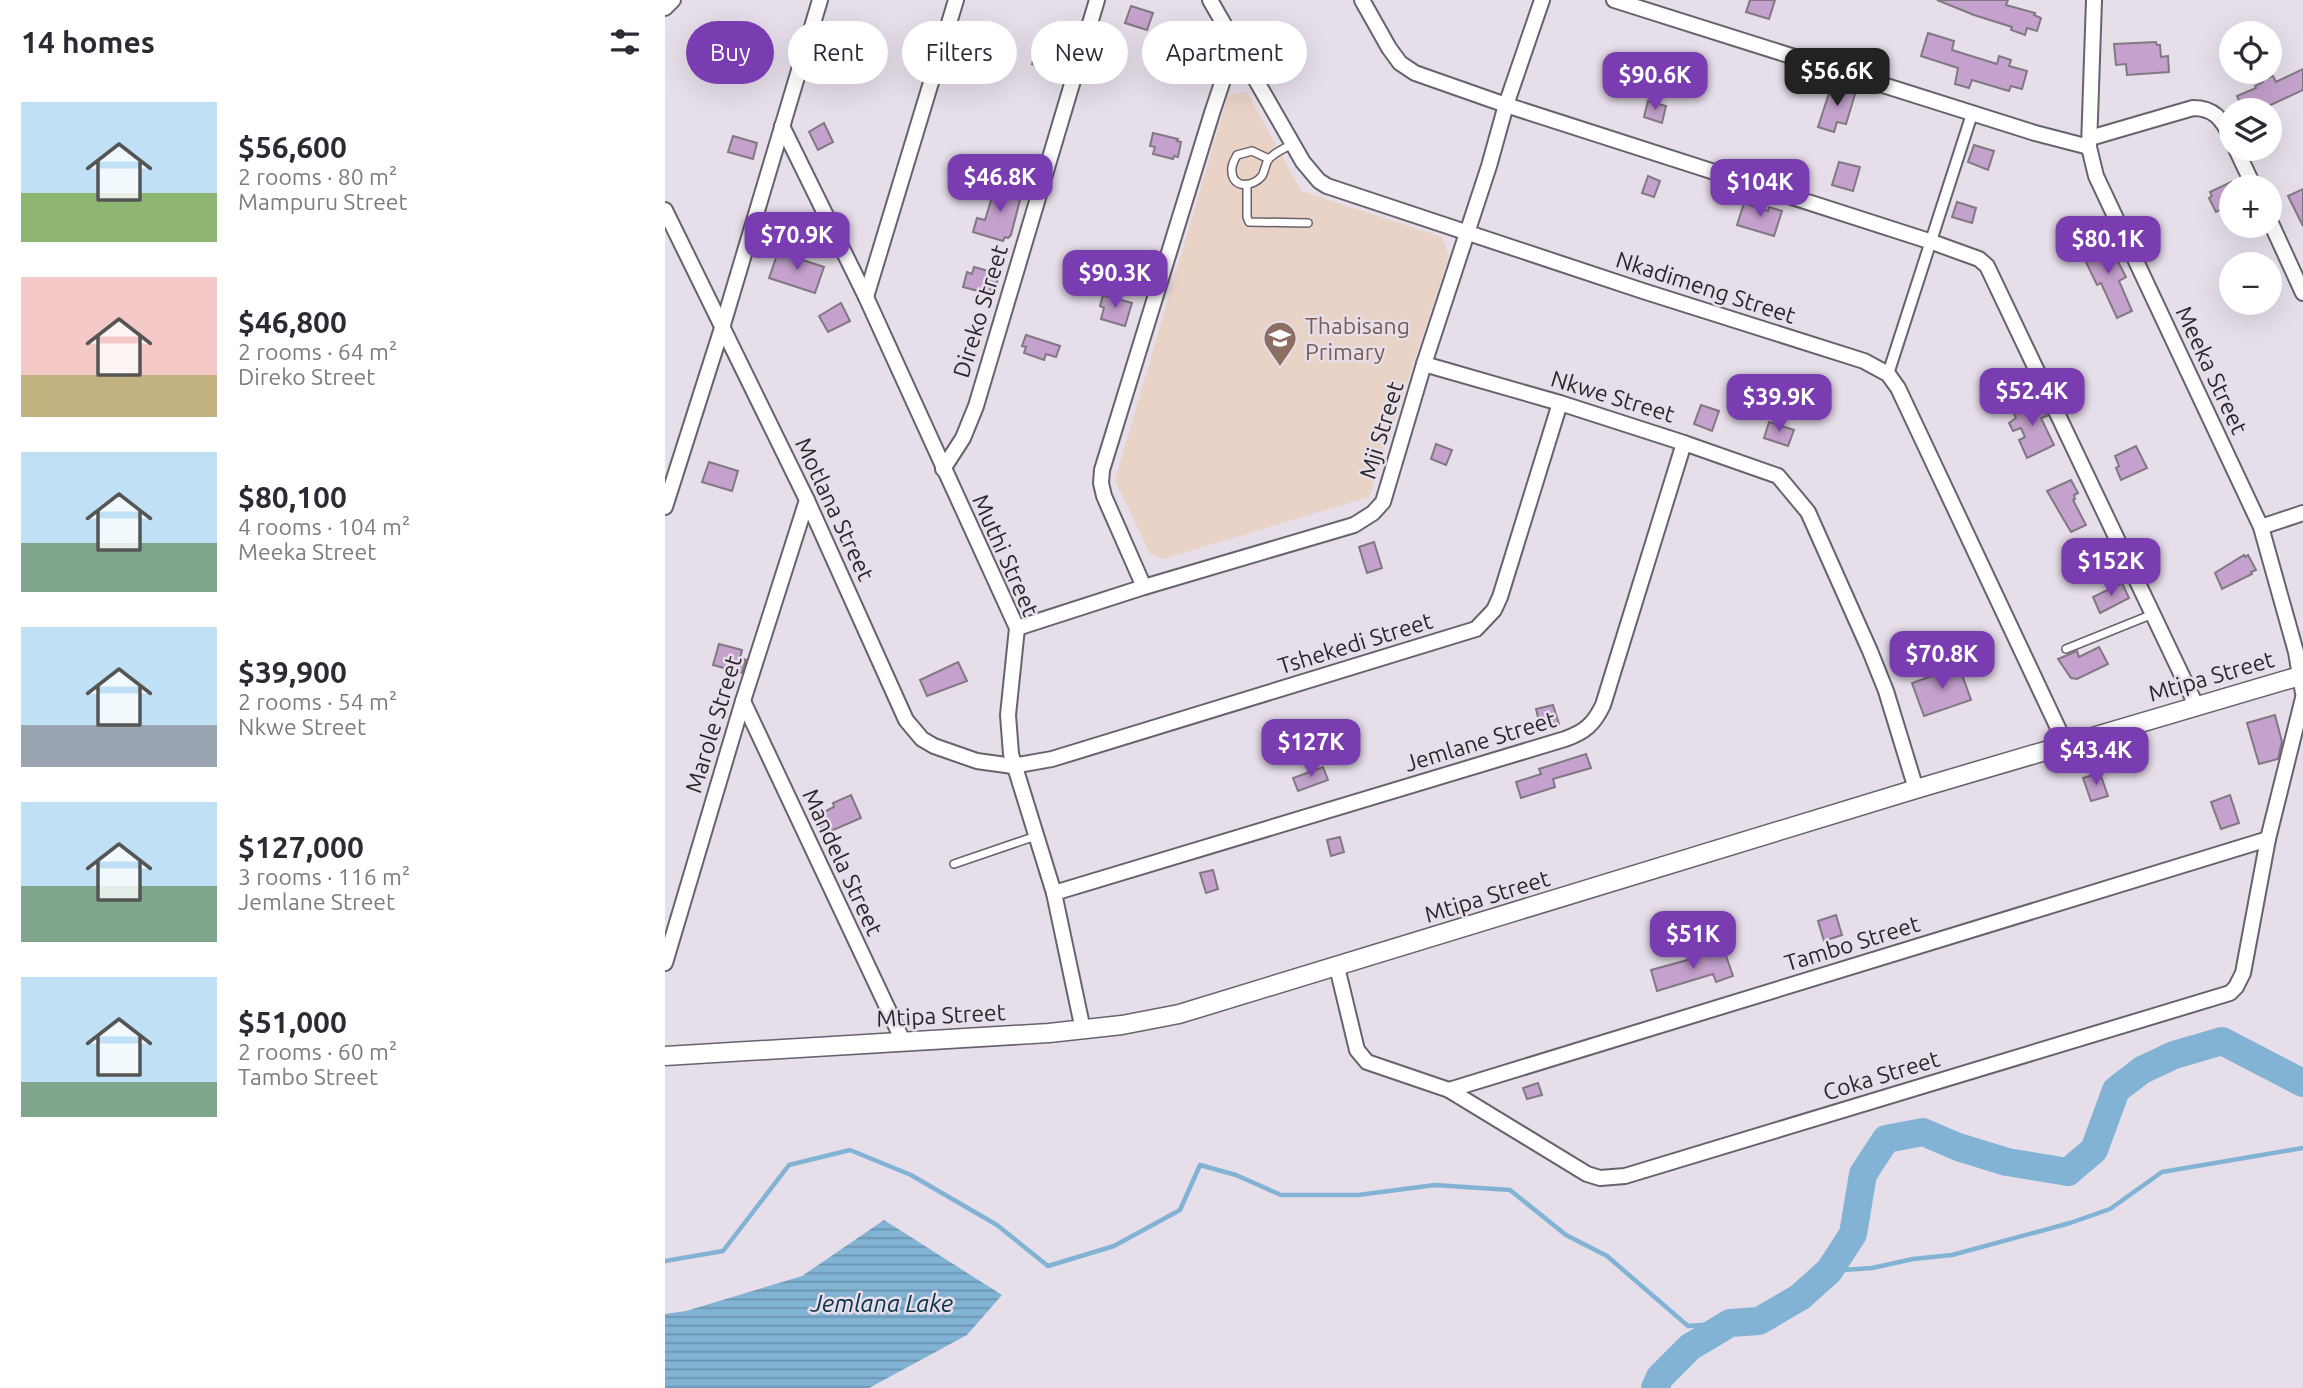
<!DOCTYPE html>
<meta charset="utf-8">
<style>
:root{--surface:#fff;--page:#f7f7f7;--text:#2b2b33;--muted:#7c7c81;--accent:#793cb1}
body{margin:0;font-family:Ubuntu,sans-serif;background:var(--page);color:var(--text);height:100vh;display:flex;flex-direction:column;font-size:26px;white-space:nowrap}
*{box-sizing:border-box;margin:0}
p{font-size:23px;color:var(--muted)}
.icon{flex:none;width:38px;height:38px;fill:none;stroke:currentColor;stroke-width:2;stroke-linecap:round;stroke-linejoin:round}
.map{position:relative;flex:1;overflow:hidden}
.side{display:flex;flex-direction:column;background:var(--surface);width:665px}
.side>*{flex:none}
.guide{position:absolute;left:21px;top:21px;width:665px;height:63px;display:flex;gap:14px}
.fabs{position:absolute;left:1554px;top:21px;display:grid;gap:14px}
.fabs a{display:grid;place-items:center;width:63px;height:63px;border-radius:50%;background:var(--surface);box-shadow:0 7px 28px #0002;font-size:35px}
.price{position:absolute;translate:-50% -60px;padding:0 16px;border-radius:14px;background:var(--accent);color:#fff;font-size:23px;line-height:46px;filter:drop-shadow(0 2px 4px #0008)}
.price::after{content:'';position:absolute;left:50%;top:42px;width:21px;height:16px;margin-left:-10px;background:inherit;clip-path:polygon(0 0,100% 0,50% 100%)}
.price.selected{background:#222;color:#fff}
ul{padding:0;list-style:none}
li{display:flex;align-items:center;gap:21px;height:175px;padding:0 21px}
li span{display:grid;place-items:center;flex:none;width:196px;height:140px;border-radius:0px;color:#555}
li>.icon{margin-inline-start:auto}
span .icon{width:84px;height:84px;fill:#fffc;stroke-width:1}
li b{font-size:30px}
h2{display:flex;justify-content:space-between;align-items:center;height:84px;padding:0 21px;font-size:30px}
.pill{padding:0 24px;border-radius:32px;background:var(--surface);box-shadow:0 7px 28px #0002;font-size:24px;line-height:63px}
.pill.selected{background:var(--accent);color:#fff}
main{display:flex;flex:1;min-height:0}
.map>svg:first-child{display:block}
</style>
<main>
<section class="side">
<h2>14 homes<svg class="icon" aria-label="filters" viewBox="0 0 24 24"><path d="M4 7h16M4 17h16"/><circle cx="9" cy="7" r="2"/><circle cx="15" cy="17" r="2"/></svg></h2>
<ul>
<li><span style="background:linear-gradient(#bfe0f5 65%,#8fb573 0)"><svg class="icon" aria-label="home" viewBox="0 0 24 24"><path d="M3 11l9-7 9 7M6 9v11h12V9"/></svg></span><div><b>$56,600</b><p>2 rooms · 80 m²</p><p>Mampuru Street</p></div></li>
<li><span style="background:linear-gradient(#f6c9c9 70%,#c2b280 0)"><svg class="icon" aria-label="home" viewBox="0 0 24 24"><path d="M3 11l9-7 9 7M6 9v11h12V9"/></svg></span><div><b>$46,800</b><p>2 rooms · 64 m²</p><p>Direko Street</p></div></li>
<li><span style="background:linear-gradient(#bfe0f5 65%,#7fa58c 0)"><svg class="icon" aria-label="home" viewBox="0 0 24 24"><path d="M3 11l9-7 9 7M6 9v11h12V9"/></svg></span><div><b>$80,100</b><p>4 rooms · 104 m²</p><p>Meeka Street</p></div></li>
<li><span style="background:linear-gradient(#bfe0f5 70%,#9aa5b1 0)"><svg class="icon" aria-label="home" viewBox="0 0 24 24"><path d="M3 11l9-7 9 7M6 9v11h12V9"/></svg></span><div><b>$39,900</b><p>2 rooms · 54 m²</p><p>Nkwe Street</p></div></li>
<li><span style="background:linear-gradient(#bfe0f5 60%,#7fa58c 0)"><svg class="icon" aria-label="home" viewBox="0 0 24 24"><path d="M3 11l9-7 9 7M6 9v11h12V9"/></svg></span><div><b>$127,000</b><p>3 rooms · 116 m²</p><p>Jemlane Street</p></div></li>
<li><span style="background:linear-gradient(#bfe0f5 75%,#7fa58c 0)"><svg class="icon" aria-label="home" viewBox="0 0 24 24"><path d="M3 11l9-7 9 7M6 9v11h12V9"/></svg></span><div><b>$51,000</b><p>2 rooms · 60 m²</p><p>Tambo Street</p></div></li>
</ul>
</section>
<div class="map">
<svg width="1638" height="1388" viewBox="0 0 1638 1388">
<defs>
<pattern id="water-rules" width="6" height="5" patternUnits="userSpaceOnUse" patternTransform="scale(1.75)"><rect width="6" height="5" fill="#82b3d5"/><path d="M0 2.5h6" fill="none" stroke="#6b92ad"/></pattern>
</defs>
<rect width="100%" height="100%" fill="#e6dee9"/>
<!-- education -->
<path fill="#e9d2c6" d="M582 92 636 191 777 237 784 256 704 497 498 559 485 554 450 480 563 95Z"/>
<!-- water -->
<path fill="url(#water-rules)" d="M219 1220 337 1295 302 1335 204 1388H0V1314L21 1311 137 1276Z"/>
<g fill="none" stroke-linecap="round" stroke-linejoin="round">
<!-- stream -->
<g stroke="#82b3d5" stroke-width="4.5">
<path d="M0 1261 58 1251 124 1165 185 1150 246 1175 332 1225 383 1266 449 1246 515 1210 535 1165 571 1175 616 1195H693L770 1185 845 1190 901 1235 942 1256 1023 1326 1065 1323"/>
<path d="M1164 1271 1207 1268 1248 1259 1287 1255 1405 1223 1445 1209 1497 1172 1638 1148"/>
</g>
<!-- river -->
<path stroke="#82b3d5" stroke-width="28" d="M990 1388 995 1377 1025 1347 1065 1323 1094 1321 1135 1297 1164 1271 1188 1234 1198 1174 1221 1139 1258 1132 1293 1147 1342 1162 1403 1172 1429 1150 1451 1090 1477 1070 1509 1055 1557 1041 1638 1083"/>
</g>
<!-- building -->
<g fill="#c4a2cd" stroke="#807882" stroke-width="2">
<path d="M1085 0H1110L1104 19 1081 12Z"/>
<path d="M1272 0H1343L1341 5 1370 13 1369 15 1376 18 1372 31 1362 28 1360 35 1346 30 1347 27 1309 15Z"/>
<path d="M466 6 488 13 482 30 460 23Z"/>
<path d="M1263 33 1289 41 1287 50 1332 64 1334 56 1346 60 1344 66 1362 71 1357 89 1346 86 1344 91 1307 80 1304 88 1290 84 1293 68 1256 56Z"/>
<path d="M1491 42 1492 45H1495L1496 57 1503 56 1504 72 1462 75 1461 64 1451 65 1449 44Z"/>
<path d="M376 49 398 55 393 72 367 64 372 50 375 51Z"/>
<path d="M1638 69V90L1595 110H1578L1572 96 1591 88 1590 86 1598 82 1597 80 1608 76 1611 82Z"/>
<path d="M1167 84 1191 91 1181 124 1172 122 1169 132 1153 127Z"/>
<path d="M983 101 1001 106 997 123 979 117Z"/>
<path d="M159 123 168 142 153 150 144 132Z"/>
<path d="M488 133 513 139 512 141 516 142 513 157 509 156 508 159 488 154 490 147 485 146Z"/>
<path d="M68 136 92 143 88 159 63 152Z"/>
<path d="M1309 145 1329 151 1323 170 1303 162Z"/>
<path d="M1174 162 1195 167 1188 191 1167 185Z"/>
<path d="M983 176 995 181 989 197 977 193Z"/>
<path d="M1566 182V205L1551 212 1544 198 1547 196 1545 192Z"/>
<path d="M331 184 357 192 346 235 343 238 340 237 338 241 308 232 312 218 320 220Z"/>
<path d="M1638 189V226L1623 196Z"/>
<path d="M1292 202 1311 208 1307 223 1287 217Z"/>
<path d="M1079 203 1103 211 1104 207 1117 211 1109 236 1072 225Z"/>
<path d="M1436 242 1439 246 1444 244 1461 277 1454 281 1467 311 1452 318 1436 283 1432 285 1419 258 1423 256 1420 250Z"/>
<path d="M113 252 159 267 150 293 104 278Z"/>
<path d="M309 267 334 274 330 290 326 288 325 294 298 287 302 272 307 274Z"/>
<path d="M438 295 467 303 460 326 436 319 439 308 435 306Z"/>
<path d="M176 303 185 321 163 332 154 316Z"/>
<path d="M361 335 395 346 391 357 381 354 379 360 359 353 361 347 357 346Z"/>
<path d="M1370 398 1373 406 1376 405 1382 416 1376 418 1389 445 1362 458 1354 440 1360 437 1356 428 1348 431 1344 423 1351 418 1347 410Z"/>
<path d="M1036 405 1054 411 1047 431 1029 424Z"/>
<path d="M1104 422 1129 430 1123 446 1099 438Z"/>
<path d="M771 444 787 450 781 465 766 459Z"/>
<path d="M1471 446 1482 468 1456 480 1451 468 1454 466 1450 456Z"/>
<path d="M44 462 73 471 67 491 37 482Z"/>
<path d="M1406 480 1413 493 1409 495 1410 499 1408 500 1421 525 1406 532 1382 491Z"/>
<path d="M709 542 717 568 702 573 694 547Z"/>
<path d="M1579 555 1580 557 1583 555 1591 570 1586 572 1587 574 1557 589 1550 573Z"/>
<path d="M1457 583 1464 598 1435 613 1428 597Z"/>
<path d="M54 644 77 650 75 658 81 660 77 673 48 665Z"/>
<path d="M1434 647 1443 664 1412 679 1406 678 1393 659 1412 651 1414 657Z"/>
<path d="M293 662 302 681 262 696 255 680Z"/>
<path d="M1294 666 1306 700 1259 716 1247 683Z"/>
<path d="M888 705 894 724 876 729 871 709Z"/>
<path d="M1610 715 1617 742 1613 759 1594 764 1582 723Z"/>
<path d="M921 754 926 768 888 779 890 787 856 798 851 782 876 774 874 769Z"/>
<path d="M658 767 663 780 633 791 628 778Z"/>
<path d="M1435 773 1443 796 1426 801 1418 778Z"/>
<path d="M186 795 196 818 159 834 151 816 169 807 168 803Z"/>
<path d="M1565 795 1574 823 1556 829 1546 802Z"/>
<path d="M675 837 679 852 666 856 662 840Z"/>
<path d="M548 870 553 889 541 893 535 873Z"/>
<path d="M1171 915 1177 935 1159 941 1153 921Z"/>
<path d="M1059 950 1068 976 1051 982 1048 974 992 991 986 970Z"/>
<path d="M873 1083 877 1095 862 1099 858 1088Z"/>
</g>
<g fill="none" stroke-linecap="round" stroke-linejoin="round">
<defs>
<g id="service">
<path d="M604 159 587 151 572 155C569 161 566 165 567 172 568 189 588 187 597 176 600 171 600 165 603 160 607 154 620 148 627 144"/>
<path d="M582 185V217L584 222 643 223"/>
<path d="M106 242 148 249 173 241"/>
<path d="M1401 649 1488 614"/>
<path d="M289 864 371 836"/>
</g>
<path id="pedestrian" d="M1223 374 1307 114"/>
<g id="minor">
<path d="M545 0 638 162 654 181 662 186 978 291 1199 361 1223 374 1233 388 1401 745"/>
<path d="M697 0 724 48 735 63 750 73 841 105 1267 242 1314 259 1322 266 1531 705"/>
<path d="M949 0 1370 133 1424 147"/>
<path d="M1429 0 1424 147 1431 176 1596 527 1631 652 1638 693"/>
<path d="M0 8 8 0"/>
<path d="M117 126 201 297 352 628 343 715 346 754 389 893 418 1030"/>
<path d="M1425 138 1528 108C1549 108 1557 119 1566 137"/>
<path d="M1571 149 1589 187"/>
<path d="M0 210 142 500 241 720 257 739 269 746 312 761 348 766 387 759 811 629 829 610 835 597 895 403"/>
<path d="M1605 221 1638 293"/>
<path d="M201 297 291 0"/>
<path d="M759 364 895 403 1019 443 1113 476 1143 512 1205 651 1221 691 1251 789"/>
<path d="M278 469 298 438 311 406 432 0"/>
<path d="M0 507 57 328 155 0"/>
<path d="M1596 527 1638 513"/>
<path d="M479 587 439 496 436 483 437 470 547 113 570 44"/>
<path d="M352 628 479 587 689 525 708 513 718 502 759 364 824 166 841 105 877 0"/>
<path d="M78 701 238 1041"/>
<path d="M389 893 900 739C920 732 929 724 938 705L1019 443"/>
<path d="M0 963 78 701 142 500"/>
<path d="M672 967 692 1050 702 1062 784 1090 922 1174 935 1178 960 1176 1565 993 1571 987 1578 973 1603 839 1638 698"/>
<path d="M784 1090 1603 839"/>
</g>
<path id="tertiary" d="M0 1056 384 1033 457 1025 514 1014 1251 789 1638 675"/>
</defs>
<!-- service casing -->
<use href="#service" stroke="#69616b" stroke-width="10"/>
<!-- pedestrian casing -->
<use href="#pedestrian" stroke="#69616b" stroke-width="14"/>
<!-- minor casing -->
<use href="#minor" stroke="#69616b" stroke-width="18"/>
<!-- tertiary casing -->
<use href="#tertiary" stroke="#69616b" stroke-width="21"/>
<!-- service -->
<use href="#service" stroke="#fff" stroke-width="7"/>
<!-- pedestrian -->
<use href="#pedestrian" stroke="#fff" stroke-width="10"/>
<!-- minor -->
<use href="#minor" stroke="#fff" stroke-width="14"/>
<!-- tertiary -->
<use href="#tertiary" stroke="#fff" stroke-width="18"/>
</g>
<!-- icons -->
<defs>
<symbol id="school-pin" viewBox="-11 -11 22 30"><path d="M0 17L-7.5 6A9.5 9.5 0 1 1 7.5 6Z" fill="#8d6e63" stroke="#e6dee9"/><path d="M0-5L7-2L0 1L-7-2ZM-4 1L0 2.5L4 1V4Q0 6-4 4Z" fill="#fff"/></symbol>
</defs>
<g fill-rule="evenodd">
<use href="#school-pin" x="596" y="319" width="38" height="52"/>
</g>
<g text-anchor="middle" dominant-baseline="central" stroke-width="5" stroke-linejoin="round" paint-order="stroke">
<!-- street labels -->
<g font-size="23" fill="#2a272b" stroke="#e6dee9">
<text transform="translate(1041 287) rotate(18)">Nkadimeng Street</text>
<text transform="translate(315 311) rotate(-73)">Direko Street</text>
<text transform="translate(1547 370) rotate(65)">Meeka Street</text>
<text transform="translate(948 396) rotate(17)">Nkwe Street</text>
<text transform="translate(716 430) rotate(-73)">Mji Street</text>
<text transform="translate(170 509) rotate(65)">Motlana Street</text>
<text transform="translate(341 555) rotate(66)">Muthi Street</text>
<text transform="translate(690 643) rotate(-17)">Tshekedi Street</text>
<text transform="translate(1546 676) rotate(-16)">Mtipa Street</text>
<text transform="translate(48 724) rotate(-73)">Marole Street</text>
<text transform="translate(815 741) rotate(-17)">Jemlane Street</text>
<text transform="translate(178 862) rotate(65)">Mandela Street</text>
<text transform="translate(822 896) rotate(-17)">Mtipa Street</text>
<text transform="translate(1187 943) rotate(-17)">Tambo Street</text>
<text transform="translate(276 1015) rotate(-3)">Mtipa Street</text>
<text transform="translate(1216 1075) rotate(-17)">Coka Street</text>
</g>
<!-- education labels -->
<g font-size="23" fill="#785e54" stroke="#e6dee9" text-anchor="start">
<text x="640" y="325">Thabisang<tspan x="640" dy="26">Primary</tspan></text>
</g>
<!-- water labels -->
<g font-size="24" font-style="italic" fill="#09324a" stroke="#e6dee9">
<text x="217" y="1303">Jemlana Lake</text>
</g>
</g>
</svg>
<div class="fabs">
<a><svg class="icon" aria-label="locate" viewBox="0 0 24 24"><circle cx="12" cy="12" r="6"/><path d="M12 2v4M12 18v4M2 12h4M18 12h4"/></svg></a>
<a><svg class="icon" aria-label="layers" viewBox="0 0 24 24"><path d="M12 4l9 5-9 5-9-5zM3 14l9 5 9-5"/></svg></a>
<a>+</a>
<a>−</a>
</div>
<b class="price selected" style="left:1172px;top:108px">$56.6K</b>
<b class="price" style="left:990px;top:112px">$90.6K</b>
<b class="price" style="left:335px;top:214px">$46.8K</b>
<b class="price" style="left:1095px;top:219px">$104K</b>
<b class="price" style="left:132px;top:272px">$70.9K</b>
<b class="price" style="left:1443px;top:276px">$80.1K</b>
<b class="price" style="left:450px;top:310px">$90.3K</b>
<b class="price" style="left:1367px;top:428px">$52.4K</b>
<b class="price" style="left:1114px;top:434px">$39.9K</b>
<b class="price" style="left:1446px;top:598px">$152K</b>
<b class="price" style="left:1277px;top:691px">$70.8K</b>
<b class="price" style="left:646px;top:779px">$127K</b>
<b class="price" style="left:1431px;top:787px">$43.4K</b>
<b class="price" style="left:1028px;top:971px">$51K</b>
<div class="guide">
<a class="pill selected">Buy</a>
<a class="pill">Rent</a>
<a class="pill">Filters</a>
<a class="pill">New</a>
<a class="pill">Apartment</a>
</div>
</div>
</main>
